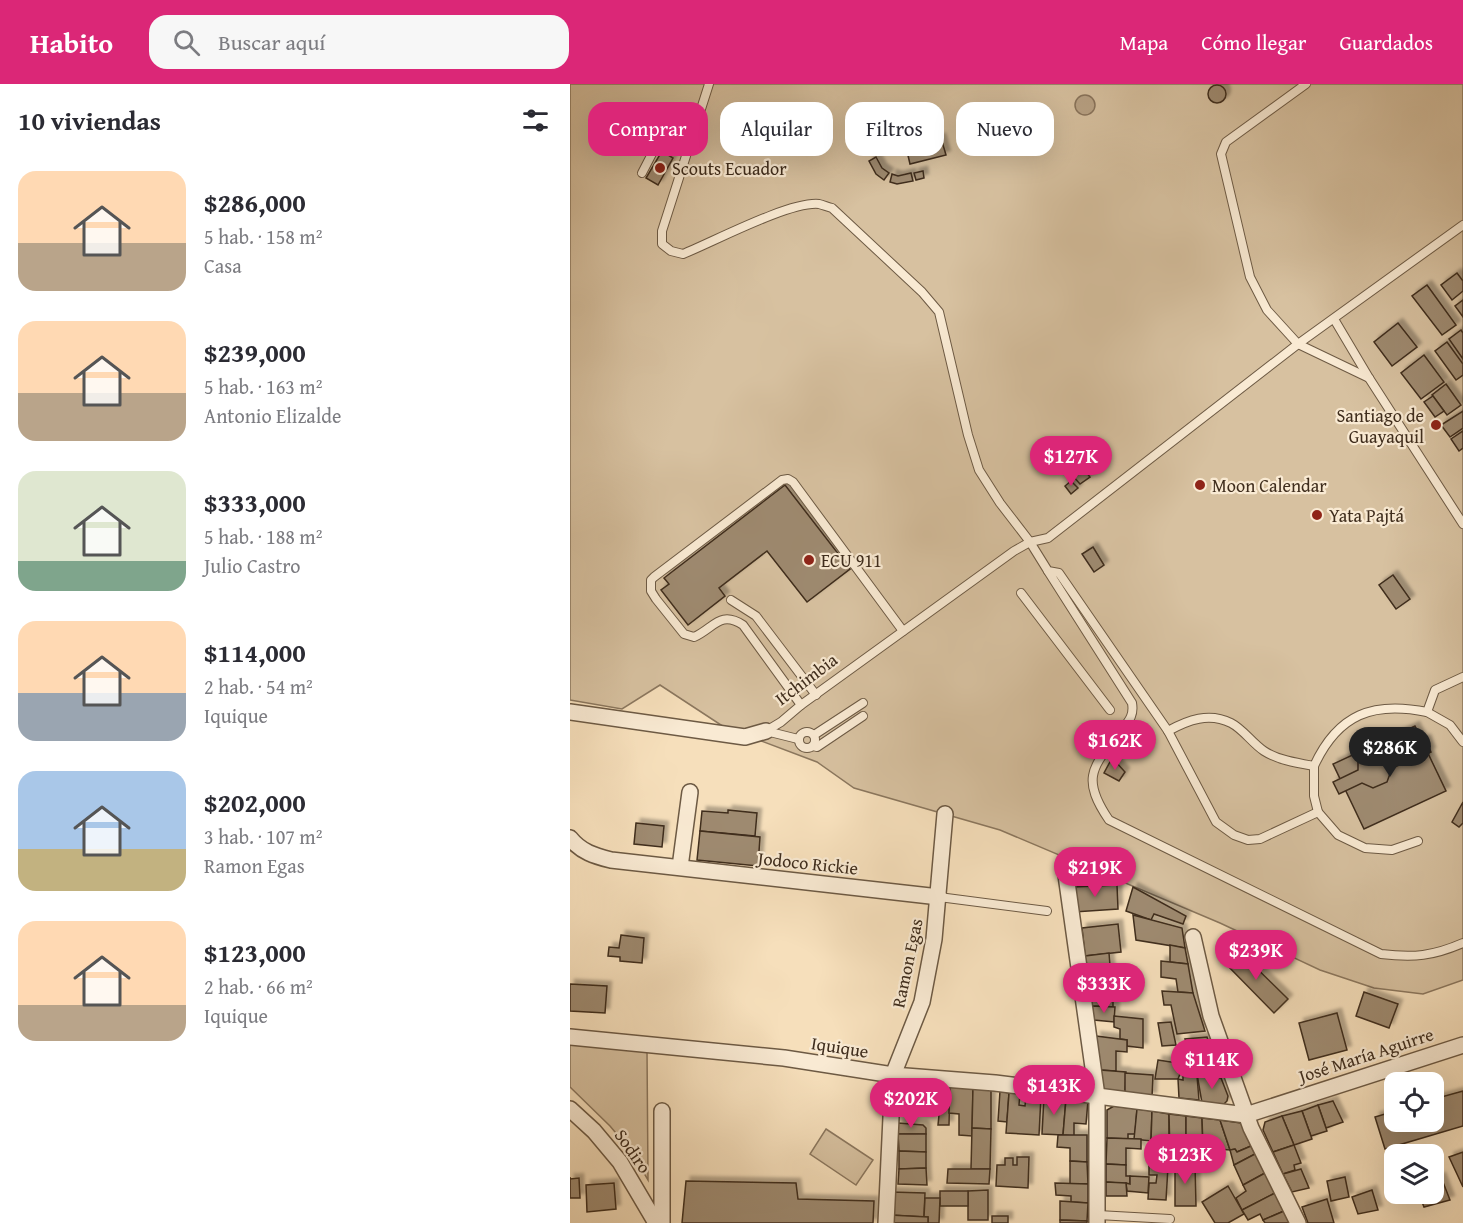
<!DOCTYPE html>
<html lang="es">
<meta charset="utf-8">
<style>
:root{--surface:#fff;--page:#f7f7f7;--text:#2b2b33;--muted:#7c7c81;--accent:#db2777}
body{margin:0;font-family:"Gentium Book Plus",serif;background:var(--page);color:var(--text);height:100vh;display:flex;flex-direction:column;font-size:22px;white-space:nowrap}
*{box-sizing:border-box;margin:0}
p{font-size:20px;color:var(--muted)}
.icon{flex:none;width:33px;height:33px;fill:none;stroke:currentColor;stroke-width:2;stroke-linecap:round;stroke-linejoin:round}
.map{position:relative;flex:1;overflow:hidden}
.panel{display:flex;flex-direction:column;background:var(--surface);width:570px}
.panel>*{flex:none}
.top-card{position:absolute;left:18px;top:18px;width:570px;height:54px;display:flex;gap:12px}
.tools{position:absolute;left:814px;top:988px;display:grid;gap:12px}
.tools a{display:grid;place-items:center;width:60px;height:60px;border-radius:12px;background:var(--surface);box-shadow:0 6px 24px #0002;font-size:30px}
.price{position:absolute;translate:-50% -51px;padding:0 14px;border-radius:21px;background:var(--accent);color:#fff;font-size:20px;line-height:39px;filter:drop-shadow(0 2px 3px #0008)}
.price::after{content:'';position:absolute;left:50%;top:36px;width:18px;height:14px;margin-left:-9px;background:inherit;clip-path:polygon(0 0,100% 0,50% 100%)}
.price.current{background:#222;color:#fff}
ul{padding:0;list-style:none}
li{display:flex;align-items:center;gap:18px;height:150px;padding:0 18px}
li span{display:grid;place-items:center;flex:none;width:168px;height:120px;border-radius:18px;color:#555}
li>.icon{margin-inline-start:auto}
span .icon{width:72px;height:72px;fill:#fffc;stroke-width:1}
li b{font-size:26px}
h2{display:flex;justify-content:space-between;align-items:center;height:72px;padding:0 18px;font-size:26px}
.chip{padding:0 21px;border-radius:18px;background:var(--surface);box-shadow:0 6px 24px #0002;font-size:21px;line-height:54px}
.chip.current{background:var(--accent);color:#fff}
header{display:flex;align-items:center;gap:36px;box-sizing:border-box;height:84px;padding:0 30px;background:var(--accent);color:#fff}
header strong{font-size:28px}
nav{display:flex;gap:33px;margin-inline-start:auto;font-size:21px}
.search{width:420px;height:54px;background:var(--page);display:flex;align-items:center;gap:15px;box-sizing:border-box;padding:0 21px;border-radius:18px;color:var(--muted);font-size:22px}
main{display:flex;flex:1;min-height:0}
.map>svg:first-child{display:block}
</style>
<header>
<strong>Habito</strong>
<div class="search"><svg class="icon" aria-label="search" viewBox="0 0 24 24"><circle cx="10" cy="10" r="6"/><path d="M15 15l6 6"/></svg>Buscar aquí</div>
<nav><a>Mapa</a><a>Cómo llegar</a><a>Guardados</a></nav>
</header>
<main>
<section class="panel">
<h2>10 viviendas<svg class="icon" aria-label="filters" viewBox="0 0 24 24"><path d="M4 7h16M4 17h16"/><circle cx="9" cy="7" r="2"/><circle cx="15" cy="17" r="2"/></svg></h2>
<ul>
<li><span style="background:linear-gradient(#ffd9b3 60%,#b9a48a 0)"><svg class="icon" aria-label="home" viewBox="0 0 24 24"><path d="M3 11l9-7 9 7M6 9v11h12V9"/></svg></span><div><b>$286,000</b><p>5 hab. · 158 m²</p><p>Casa</p></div></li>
<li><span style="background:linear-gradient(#ffd9b3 60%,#b9a48a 0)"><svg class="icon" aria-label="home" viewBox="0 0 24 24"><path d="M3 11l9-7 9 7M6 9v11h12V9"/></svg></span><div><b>$239,000</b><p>5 hab. · 163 m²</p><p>Antonio Elizalde</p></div></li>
<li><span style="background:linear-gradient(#dfe7d0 75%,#7fa58c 0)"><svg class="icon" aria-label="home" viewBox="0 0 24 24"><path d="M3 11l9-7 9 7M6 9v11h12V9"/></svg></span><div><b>$333,000</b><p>5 hab. · 188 m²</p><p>Julio Castro</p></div></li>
<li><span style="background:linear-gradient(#ffd9b3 60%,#9aa5b1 0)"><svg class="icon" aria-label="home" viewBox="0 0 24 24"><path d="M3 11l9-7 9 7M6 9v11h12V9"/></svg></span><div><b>$114,000</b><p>2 hab. · 54 m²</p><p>Iquique</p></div></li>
<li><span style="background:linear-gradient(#a9c7e8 65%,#c2b280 0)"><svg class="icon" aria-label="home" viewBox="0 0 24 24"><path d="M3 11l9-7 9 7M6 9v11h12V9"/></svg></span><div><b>$202,000</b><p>3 hab. · 107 m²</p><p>Ramon Egas</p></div></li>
<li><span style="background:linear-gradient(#ffd9b3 70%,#b9a48a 0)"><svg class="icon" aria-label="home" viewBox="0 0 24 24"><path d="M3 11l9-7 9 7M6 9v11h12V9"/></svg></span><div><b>$123,000</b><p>2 hab. · 66 m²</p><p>Iquique</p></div></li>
</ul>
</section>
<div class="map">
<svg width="893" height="1139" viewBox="0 0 893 1139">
<defs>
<filter id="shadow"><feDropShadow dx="4.5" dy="-4.5" stdDeviation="1.5" flood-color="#0004"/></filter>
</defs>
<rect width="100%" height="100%" fill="#f6dfbb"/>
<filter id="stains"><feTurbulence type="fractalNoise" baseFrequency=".00333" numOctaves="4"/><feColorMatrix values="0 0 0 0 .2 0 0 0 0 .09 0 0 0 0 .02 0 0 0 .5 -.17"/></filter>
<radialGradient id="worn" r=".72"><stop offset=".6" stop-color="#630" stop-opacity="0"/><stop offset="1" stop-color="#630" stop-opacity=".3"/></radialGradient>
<!-- green -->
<g fill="#d7c1a0" stroke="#8b775e" stroke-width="1.5">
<path d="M0 0H893V896L853 910 804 904 750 886 650 839 430 746 284 704 247 678 154 643 90 601 52 625 0 616Z"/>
<path d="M0 960 77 966 78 1096 61 1067 40 1042 0 1003Z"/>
<path d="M256 1045 303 1076 286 1101 240 1070Z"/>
</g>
<!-- water -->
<circle fill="#b8a285" stroke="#88735b" stroke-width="1.5" cx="515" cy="21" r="10"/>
<!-- building -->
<g fill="#9e8a6f" stroke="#3f2d1d" stroke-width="1.5" filter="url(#shadow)">
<circle cx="647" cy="10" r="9"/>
<path d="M371 54 376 71 340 80 336 63Z"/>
<path d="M92 67 103 74 88 101 76 94Z"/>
<path d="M306 73 312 84 319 89 314 96 306 90 299 77Z"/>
<path d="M353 87 354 94 346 96 344 89Z"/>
<path d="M341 89 343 97 327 100 320 98 322 90 328 92Z"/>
<path d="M887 189 893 197V207L882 216 871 201Z"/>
<path d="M857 201 886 241 872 251 842 212Z"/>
<path d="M893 216V233L885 222Z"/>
<path d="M828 239 847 263 822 282 804 258Z"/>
<path d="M891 246 893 249V275L879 255Z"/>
<path d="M877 258 893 280V291L886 296 865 267Z"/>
<path d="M854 271 874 298 851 315 831 289Z"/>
<path d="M876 300 891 321 877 331 862 311Z"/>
<path d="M863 312 874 327 865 333 854 318Z"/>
<path d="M893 327V344L880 353 871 341Z"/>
<path d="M893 347V364L889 367 881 355Z"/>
<path d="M512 383 520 393 510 400 502 391Z"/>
<path d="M501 397 508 404 501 410 495 402Z"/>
<path d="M215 401 280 485 237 518 197 467 149 504 155 512 118 541 91 506 99 500 94 494Z"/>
<path d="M523 463 534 481 524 488 512 470Z"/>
<path d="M823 491 840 515 826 525 809 501Z"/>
<path d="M845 642 876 707 794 745 763 680Z"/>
<path d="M856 655 861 668 822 684 817 698 803 704 792 699 769 710 763 698 788 686V672L803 666 815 672Z"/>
<path d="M541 676 545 677 555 688 549 697 534 689Z"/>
<path d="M893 718V739L889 743 882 738Z"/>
<path d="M158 726 187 729 185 752 130 747 132 727 158 729Z"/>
<path d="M66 739 94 742 92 763 64 760Z"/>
<path d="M130 747 190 753 188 782 127 776Z"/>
<path d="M547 801 548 825 504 828 503 803Z"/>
<path d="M563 803 616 832 613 840 584 830 581 836 556 827Z"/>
<path d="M563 831 612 844 615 864 566 856Z"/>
<path d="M548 840 551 868 515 872 512 844Z"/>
<path d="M51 851 74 854 72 879 50 877V873L38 872 39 863 49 864Z"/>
<path d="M600 861 615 864 618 880 600 878Z"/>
<path d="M666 864 718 915 704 929 653 877Z"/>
<path d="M539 869 541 894H533L532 891 519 892 515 872Z"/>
<path d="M591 877 618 880 623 909 608 908 606 895 591 893Z"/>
<path d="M532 891 534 911H521L519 892Z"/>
<path d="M0 900 37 902 35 929 0 927Z"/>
<path d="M592 907 623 909 635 947 607 950 601 921H594Z"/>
<path d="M794 908 828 920 819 944 786 932Z"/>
<path d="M521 911H543V923L522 922Z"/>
<path d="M522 922 545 923 544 938 524 936Z"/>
<path d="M767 929 777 966 739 976 729 939Z"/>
<path d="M544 932 573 935V964L557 962V956L550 955V945L544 943Z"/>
<path d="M601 938 606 961 592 962 588 939Z"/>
<path d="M526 952 557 956V968L546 967V987L530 986Z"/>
<path d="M637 953 645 977 625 978 623 969H619L615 955Z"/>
<path d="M588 976 614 980 608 995H585Z"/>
<path d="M613 980H626L629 1016 609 1014 608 995 613 996Z"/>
<path d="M530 986 556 988 555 1010 533 1007Z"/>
<path d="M555 989 583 991 582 1013 555 1010Z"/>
<path d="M627 990 651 994 658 1012 657 1017 653 1021 632 1019Z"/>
<path d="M351 996 380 1001 379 1041H368L369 1031 351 1029Z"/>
<path d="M351 996V1029L331 1027 335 997Z"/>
<path d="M380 1001 403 1003 402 1052 389 1051V1030L379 1029Z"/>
<path d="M403 1003 421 1005V1045L402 1044Z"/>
<path d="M430 1007 439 1009 437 1038 428 1037Z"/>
<path d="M893 1007V1042L815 1065 805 1033 825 1027V1038H864V1015Z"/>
<path d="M439 1009H450L449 1021 455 1022 456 1011 471 1012 469 1051 436 1049Z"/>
<path d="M474 1013 496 1015 493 1051 472 1050Z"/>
<path d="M496 1015 518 1016 516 1040 504 1039V1052L493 1051Z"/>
<path d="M763 1017 773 1038 756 1044 748 1021Z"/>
<path d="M748 1021 757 1047 741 1052 732 1027Z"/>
<path d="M544 1022 567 1025 565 1050H558V1055L537 1054V1026Z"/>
<path d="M567 1025 582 1027 581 1057 564 1055Z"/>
<path d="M582 1027 599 1030V1058L581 1057Z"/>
<path d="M732 1027 742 1055 724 1061 712 1032Z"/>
<path d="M599 1030 616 1032V1071L600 1070Z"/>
<path d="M616 1032 632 1034 633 1064 616 1063Z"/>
<path d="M712 1032 724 1061 703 1068 693 1046 695 1038Z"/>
<path d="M632 1034 650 1036 660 1066 633 1064Z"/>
<path d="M650 1036 671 1039 681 1062 667 1068 665 1065 660 1066Z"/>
<path d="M328 1039 353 1041 356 1044V1050H328Z"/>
<path d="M402 1044 421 1045 420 1085H401Z"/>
<path d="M328 1050H356V1068L329 1067Z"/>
<path d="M488 1051H517V1078L500 1077V1064L487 1063Z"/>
<path d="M537 1054 571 1055V1065L556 1064V1081L536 1080Z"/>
<path d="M724 1061 731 1079 724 1081 725 1086 713 1090 703 1068Z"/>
<path d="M681 1062 685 1070 664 1081 660 1066 665 1065 667 1068Z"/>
<path d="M329 1067 356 1068V1084L329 1085Z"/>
<path d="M893 1068V1103L879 1073Z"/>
<path d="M685 1070 695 1089 673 1101 664 1081Z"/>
<path d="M447 1073H459L458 1104 426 1102 427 1081H435V1074H443V1081H447Z"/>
<path d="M500 1077 517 1078 518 1100H500Z"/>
<path d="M536 1080 556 1081V1092H560V1100L536 1098Z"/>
<path d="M605 1080H625L626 1122H605Z"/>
<path d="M579 1082 598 1083 596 1116 578 1115 579 1099H586L587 1091H579Z"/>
<path d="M356 1084 357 1101 328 1100 329 1085Z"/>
<path d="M378 1085H420L419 1100 377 1099Z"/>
<path d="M731 1085 739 1104 722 1108 713 1090Z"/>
<path d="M695 1089 705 1109 672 1126 666 1114 676 1107 673 1101Z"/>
<path d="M560 1092 579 1093 578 1109 557 1107 556 1099 560 1100Z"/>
<path d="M0 1093V1095L9 1094 10 1114H0Z"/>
<path d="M775 1093 779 1113 761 1117 757 1097Z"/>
<path d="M871 1093 880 1116 854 1123 849 1110H864V1095Z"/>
<path d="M116 1097 226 1099 228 1115 304 1117 303 1139H112Z"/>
<path d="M536 1098 556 1099 557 1112H536Z"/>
<path d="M44 1099 46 1125 17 1128 16 1101Z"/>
<path d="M485 1099 518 1100V1119L501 1118V1112L486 1111Z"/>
<path d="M658 1102 674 1130 658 1139H645L632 1118Z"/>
<path d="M418 1106V1136H398V1107Z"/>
<path d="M802 1106 808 1126 788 1130 782 1113Z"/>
<rect x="370" y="1107" width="28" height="15"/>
<path d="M321 1108 355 1109 354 1133 320 1131Z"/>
<path d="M705 1109 714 1127 693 1136 690 1130 678 1136 672 1126Z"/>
<path d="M355 1114H370L369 1139H358V1133H354Z"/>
<path d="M757 1115 764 1139H738L732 1123Z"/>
<path d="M490 1117 518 1119 517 1137 490 1136Z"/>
<path d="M714 1127 720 1139H695L693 1136Z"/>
<path d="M320 1131 358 1133V1139H319Z"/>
<rect x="422" y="1132" width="16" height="7"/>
<path d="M490 1136 517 1137V1139H490Z"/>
</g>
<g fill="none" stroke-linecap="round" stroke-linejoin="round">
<defs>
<g id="lane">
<path d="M139 0 92 147V160L101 167 113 170C143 158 220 117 249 120 253 121 258 123 262 124L352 208 369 228 398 351 409 386 430 419 460 458 478 487 489 489 598 647 646 738 664 751 678 756 690 755 748 728 768 751 795 764 822 766 848 757"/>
<path d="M736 0 656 58 651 70 680 193 697 226 728 260 799 294"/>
<path d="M72 89 86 62 122 53"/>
<path d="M764 235 799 294 893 440"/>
<path d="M478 487 562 619C564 630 560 636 553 644 524 682 509 692 539 736L811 870C844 874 863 872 893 859"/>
<path d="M451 509 540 626"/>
<path d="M161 516 186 532 246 611"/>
<path d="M231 621 173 541C150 526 144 544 124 553L114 550 86 515 81 507V496L84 493 212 396 218 395 223 398 333 547"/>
<path d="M857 628 880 641 893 658"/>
<path d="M196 647 211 638 231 621 444 467 460 458 478 454 728 260 893 141"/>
<path d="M196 647 228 655"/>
<path d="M598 647C618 636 639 628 661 639 673 645 682 659 694 667 708 676 727 679 744 682 768 630 803 617 857 628L865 606 893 593"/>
<circle cx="237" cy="656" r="8"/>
<path d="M244 651 293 619"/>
<path d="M243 662 247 663 293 632"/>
<path d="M744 682V712L748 728"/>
<path d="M369 813 477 827"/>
<path d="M528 1131 600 1135"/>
</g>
<g id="street">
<path d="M0 628 175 653 196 647"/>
<path d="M0 754C11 768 25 772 41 776L369 813"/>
<path d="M110 783 120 708"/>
<path d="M495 784 527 1012V1139"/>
<path d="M623 853 641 932 681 1044 728 1139"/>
<path d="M0 953 214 974 323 991 425 999 676 1031 893 961"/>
<path d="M0 1025 24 1047 50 1078 86 1139"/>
<path d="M92 1139V1027"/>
<path d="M316 1139 323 991 352 918 364 855 375 730"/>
</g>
</defs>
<!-- lane casing -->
<use href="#lane" stroke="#6d5a44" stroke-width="10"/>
<!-- street casing -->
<use href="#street" stroke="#6d5a44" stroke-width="18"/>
<!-- lane -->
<use href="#lane" stroke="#f9ead3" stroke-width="8"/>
<!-- street -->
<use href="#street" stroke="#f9ead3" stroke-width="15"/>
</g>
<!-- markers -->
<g fill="#8f2418" stroke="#f9ead3" stroke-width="2">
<circle cx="90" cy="84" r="6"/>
<circle cx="866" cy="341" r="6"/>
<circle cx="630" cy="401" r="6"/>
<circle cx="747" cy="431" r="6"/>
<circle cx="239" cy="476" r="6"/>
</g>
<g text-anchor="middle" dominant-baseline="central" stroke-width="4.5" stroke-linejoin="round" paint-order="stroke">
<!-- poi labels -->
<g font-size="18" fill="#3f2d1d" stroke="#f9ead3" text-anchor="start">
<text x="102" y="84">Scouts Ecuador</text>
<text x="854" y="331" text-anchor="end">Santiago de<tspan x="854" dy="21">Guayaquil</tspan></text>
<text x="642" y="401">Moon Calendar</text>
<text x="759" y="431">Yata Pajtá</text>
<text x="251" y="476">ECU 911</text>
</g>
<!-- street labels -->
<g font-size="18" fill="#3f2d1d" stroke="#f9ead3">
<text transform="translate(236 595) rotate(-37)">Itchimbia</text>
<text transform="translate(238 779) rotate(6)">Jodoco Rickie</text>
<text transform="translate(337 879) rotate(-78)">Ramon Egas</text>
<text transform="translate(270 963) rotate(9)">Iquique</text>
<text transform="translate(796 971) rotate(-18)">José María Aguirre</text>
<text transform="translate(63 1067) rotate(55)">Sodiro</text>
</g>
</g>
<rect width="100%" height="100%" filter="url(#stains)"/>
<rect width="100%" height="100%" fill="url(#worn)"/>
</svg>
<div class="tools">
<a><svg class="icon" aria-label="locate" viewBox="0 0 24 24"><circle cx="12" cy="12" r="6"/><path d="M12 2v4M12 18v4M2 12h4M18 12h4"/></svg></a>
<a><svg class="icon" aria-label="layers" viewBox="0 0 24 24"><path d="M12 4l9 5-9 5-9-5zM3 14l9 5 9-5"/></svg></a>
</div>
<b class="price" style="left:501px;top:403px">$127K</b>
<b class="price" style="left:545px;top:687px">$162K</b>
<b class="price current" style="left:820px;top:694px">$286K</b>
<b class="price" style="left:525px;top:814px">$219K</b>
<b class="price" style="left:686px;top:897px">$239K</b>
<b class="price" style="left:534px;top:930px">$333K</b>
<b class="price" style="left:642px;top:1006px">$114K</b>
<b class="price" style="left:484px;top:1032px">$143K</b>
<b class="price" style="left:341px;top:1045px">$202K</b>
<b class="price" style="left:615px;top:1101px">$123K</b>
<div class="top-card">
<a class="chip current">Comprar</a>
<a class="chip">Alquilar</a>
<a class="chip">Filtros</a>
<a class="chip">Nuevo</a>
</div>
</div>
</main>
